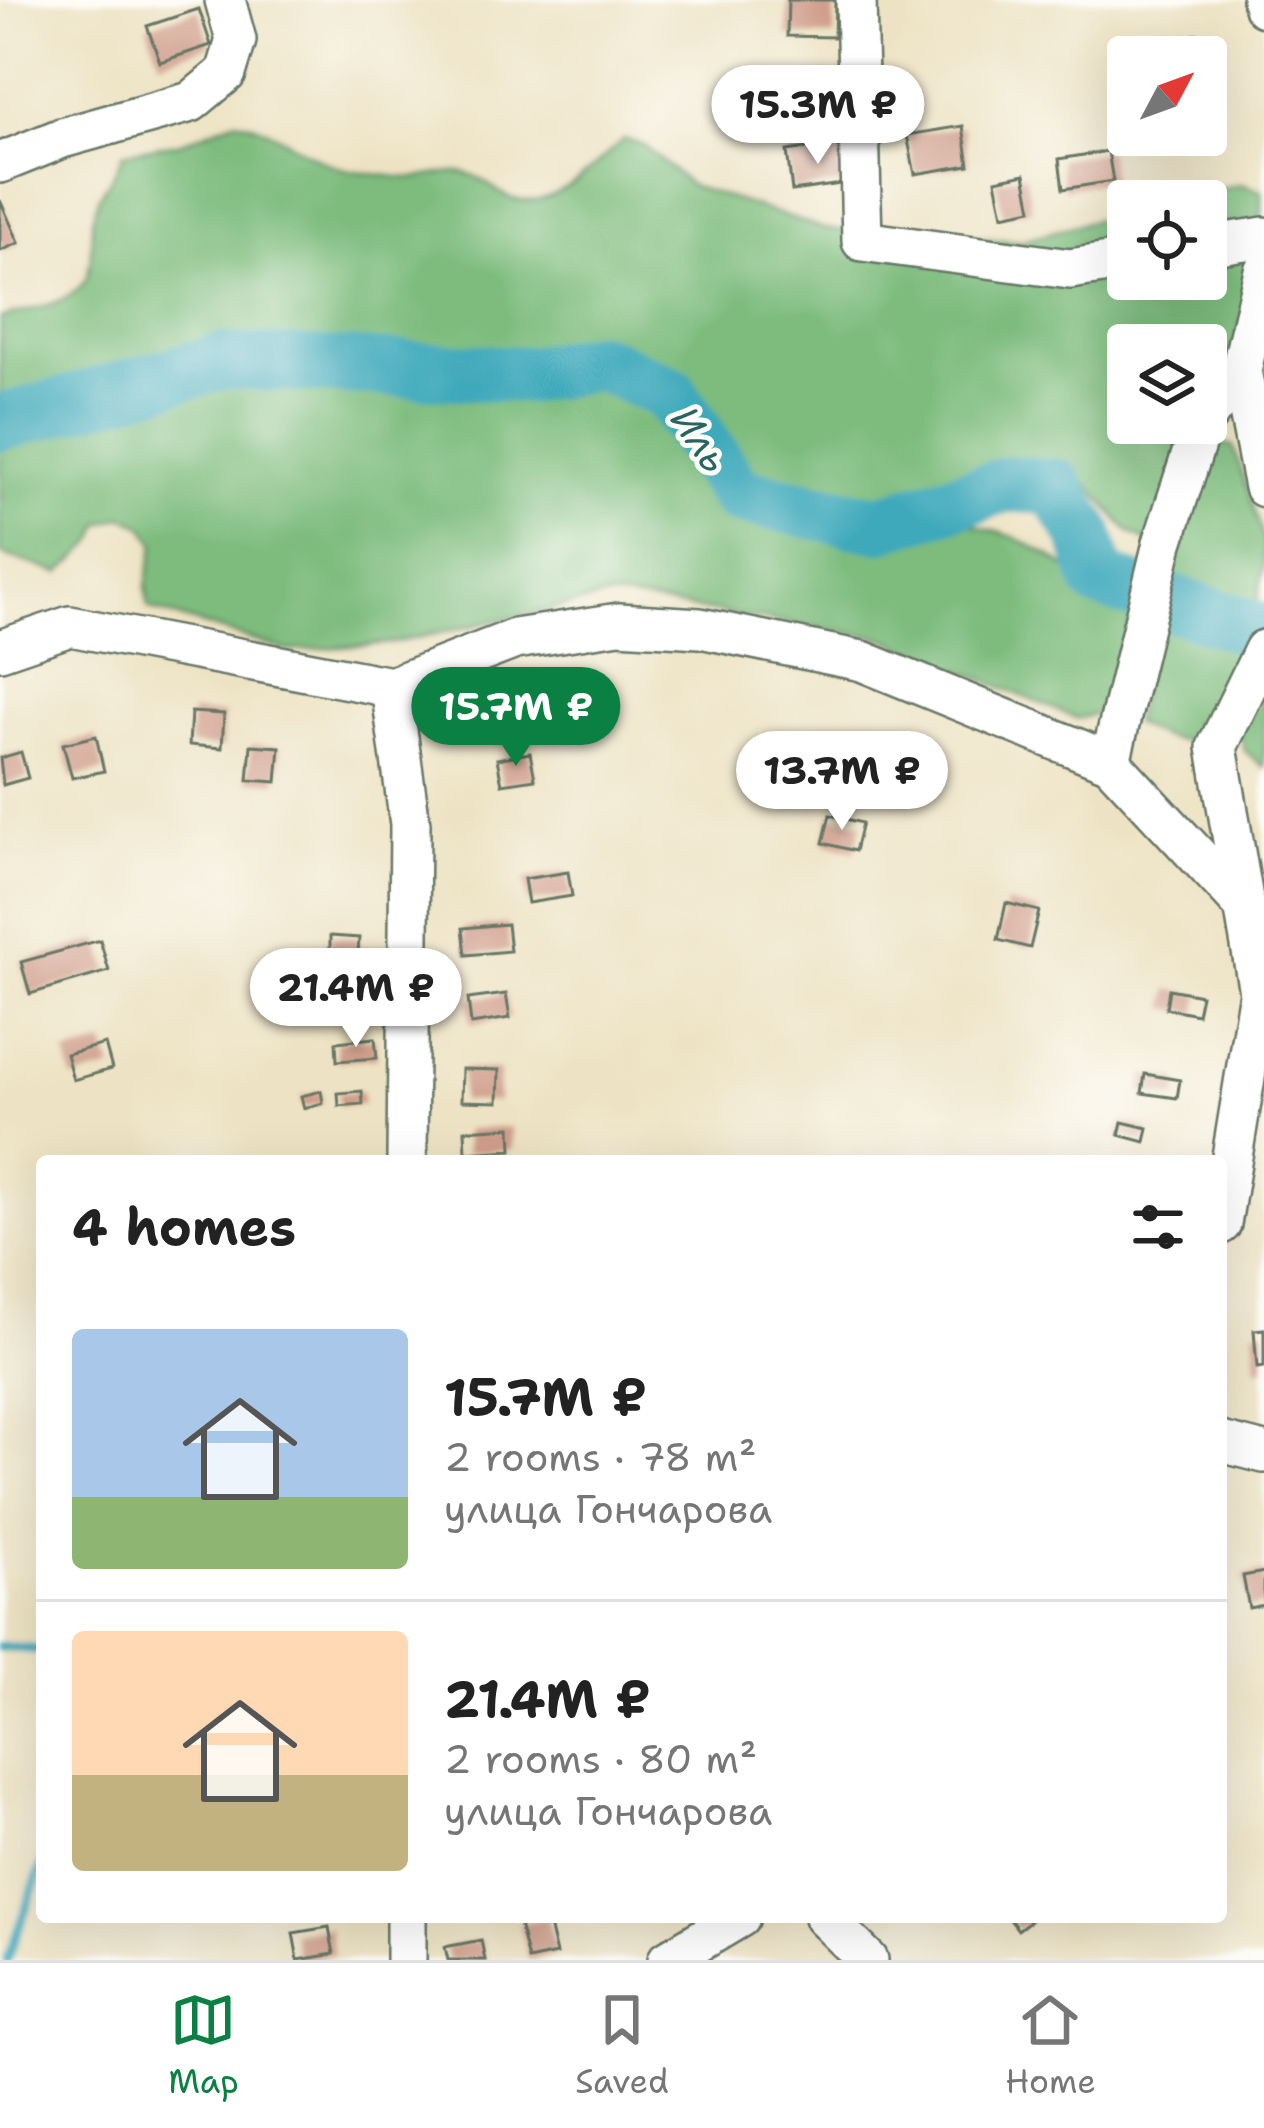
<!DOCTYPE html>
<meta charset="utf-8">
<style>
:root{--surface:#fff;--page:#f6f6f6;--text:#222;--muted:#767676;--line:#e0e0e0;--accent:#0b8043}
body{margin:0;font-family:"Shantell Sans",sans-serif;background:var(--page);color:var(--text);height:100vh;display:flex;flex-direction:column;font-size:45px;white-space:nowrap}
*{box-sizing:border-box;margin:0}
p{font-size:39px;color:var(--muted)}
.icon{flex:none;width:66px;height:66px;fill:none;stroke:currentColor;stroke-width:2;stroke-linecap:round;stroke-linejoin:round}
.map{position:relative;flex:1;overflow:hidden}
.drawer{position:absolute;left:36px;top:1155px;width:1191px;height:768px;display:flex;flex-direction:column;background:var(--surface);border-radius:12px;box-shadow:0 12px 48px #0002}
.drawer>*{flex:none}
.needle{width:78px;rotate:49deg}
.fabs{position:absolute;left:1107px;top:36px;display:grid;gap:24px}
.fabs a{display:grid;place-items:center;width:120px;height:120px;border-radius:12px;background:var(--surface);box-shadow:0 12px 48px #0002;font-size:60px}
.price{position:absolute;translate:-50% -102px;padding:0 27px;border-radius:42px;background:#fff;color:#222;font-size:39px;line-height:78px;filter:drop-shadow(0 3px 6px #0008)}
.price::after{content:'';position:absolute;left:50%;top:72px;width:36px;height:27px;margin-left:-18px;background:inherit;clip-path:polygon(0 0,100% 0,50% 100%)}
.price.current{background:var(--accent);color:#fff}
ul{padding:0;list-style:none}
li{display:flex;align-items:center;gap:36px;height:300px;padding:0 36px}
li+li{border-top:3px solid var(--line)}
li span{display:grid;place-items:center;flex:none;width:336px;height:240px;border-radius:12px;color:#555}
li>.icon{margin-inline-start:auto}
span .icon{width:144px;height:144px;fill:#fffc;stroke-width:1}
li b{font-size:51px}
h2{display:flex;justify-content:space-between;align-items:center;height:144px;padding:0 36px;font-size:51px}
.menu{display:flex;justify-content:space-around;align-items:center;height:168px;border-top:3px solid var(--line);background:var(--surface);font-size:33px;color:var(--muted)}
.menu a{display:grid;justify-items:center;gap:6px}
.menu .current{color:var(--accent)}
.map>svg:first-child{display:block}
</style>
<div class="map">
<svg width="1264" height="1960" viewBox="0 0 1264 1960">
<rect width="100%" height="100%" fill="#fdfcf7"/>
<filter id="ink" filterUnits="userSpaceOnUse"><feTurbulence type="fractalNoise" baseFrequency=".00833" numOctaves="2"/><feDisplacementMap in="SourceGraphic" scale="24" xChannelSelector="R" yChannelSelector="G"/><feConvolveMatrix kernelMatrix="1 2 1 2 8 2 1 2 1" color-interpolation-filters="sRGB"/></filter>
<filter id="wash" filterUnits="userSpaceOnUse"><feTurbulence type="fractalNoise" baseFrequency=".004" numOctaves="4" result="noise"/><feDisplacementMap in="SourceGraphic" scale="48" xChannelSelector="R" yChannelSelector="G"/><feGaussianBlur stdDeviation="2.7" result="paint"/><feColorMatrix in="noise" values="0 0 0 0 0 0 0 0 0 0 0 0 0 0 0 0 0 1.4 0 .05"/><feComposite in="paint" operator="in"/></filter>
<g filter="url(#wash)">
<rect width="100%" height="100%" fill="#ede2c3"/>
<!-- forest -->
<g fill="#7dbc7d" stroke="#4e7c58" stroke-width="3">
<path d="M236 120C279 127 311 165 355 171 372 174 392 177 410 178 428 179 447 169 465 173 485 177 497 195 513 199 556 211 597 163 624 139L643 145 691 186 825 229 1019 241 1128 211V279H1206V201H1167L1242 184 1262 191V212L1235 357 1206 414V345H1128V423H1202L1147 542 1129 532 1088 485 972 473 954 519 1014 537 1050 556 1133 615 1098 713 1078 719 883 638 625 598H604L392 643 288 651 148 608 146 586 155 544 143 526 123 517 101 524 94 542 60 573 0 554V318C25 310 73 305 86 279 94 261 89 232 94 212 99 189 117 176 123 153L182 142Z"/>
<path d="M1213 443 1233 446 1264 542V567L1244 668 1206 738C1176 745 1159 737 1133 723L1181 526Z"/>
<path d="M1264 693V767L1245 751 1239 731Z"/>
</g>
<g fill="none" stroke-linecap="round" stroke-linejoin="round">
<!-- stream -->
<g stroke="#3ca9bb" stroke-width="9">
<path d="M0 1647 42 1650"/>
<path d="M7 1960 42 1865"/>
</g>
<!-- river -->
<path stroke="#3ca9bb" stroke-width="57" d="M0 423 225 361 531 375 598 361 669 393 738 495 879 524 1010 484 1055 487 1086 535 1099 580 1264 632"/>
</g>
<g id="blocks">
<!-- building -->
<g fill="#d09e8b">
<path d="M788 0H835L834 37 787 36Z"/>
<path d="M199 9 211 45 160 62 147 26Z"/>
<path d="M1197 34 1201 57H1163L1161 41Z"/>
<path d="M963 126 969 165 915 174 907 135Z"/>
<path d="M843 143 848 183 792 191 787 151Z"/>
<path d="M1108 151 1113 181 1063 189 1059 159Z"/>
<path d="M1025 174 1032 209 1003 215 996 180Z"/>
<path d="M0 200 19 243 0 251Z"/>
<path d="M191 712 224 714 222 748 189 745Z"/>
<path d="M96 736 104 771 72 778 63 744Z"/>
<path d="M251 745 280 747 277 782 248 780Z"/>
<path d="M21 752 28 778 3 785 0 758Z"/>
<path d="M530 753 535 779 502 784 497 759Z"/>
<path d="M830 815 862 823 855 851 823 843Z"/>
<path d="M568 872 572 896 528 903 524 879Z"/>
<path d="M1006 903 1039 911 1030 948 998 940Z"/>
<path d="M507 924 510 951 466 955 463 928Z"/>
<path d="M330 936 359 938 358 954 330 952Z"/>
<path d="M100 940 109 971 30 994 21 962Z"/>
<path d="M369 984 370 1016 336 1018 334 986Z"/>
<path d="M1169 989 1201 995 1197 1014 1166 1008Z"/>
<path d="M506 994 510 1018 471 1024 468 999Z"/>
<path d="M375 1038 377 1058 337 1061 336 1042Z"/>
<path d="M105 1044 112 1069 73 1080 66 1054Z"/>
<path d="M462 1069 499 1070 498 1102 461 1101Z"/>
<path d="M1145 1074 1180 1080 1177 1098 1142 1093Z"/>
<path d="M321 1091 323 1103 304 1108 301 1096Z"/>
<path d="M362 1091 363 1104 339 1106 338 1093Z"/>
<path d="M1122 1122 1148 1128 1145 1142 1119 1135Z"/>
<path d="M511 1127 512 1150 466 1153 465 1130Z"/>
<path d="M1264 1329V1367L1257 1368 1254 1330Z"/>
<path d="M1264 1572V1605L1249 1608 1243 1576Z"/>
<path d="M547 1917 556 1954 528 1960 519 1924Z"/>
<path d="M1008 1917H1035L1018 1930Z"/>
<path d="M329 1927 334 1954 298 1960 293 1933Z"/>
<path d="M481 1940 485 1960H448L445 1947Z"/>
</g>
</g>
</g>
<g filter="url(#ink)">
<use href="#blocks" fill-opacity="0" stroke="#677766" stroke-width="3"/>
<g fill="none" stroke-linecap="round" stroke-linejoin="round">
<defs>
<g id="street">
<path d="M856 0 862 241 1070 269 1128 260"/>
<path d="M1262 0 1264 7"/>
<path d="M0 163 62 138 191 102 226 73 236 40 225 0"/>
<path d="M1206 246 1264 237"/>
<path d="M1241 371 1264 487"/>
<path d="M1206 417 1241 371 1264 271"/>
<path d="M0 650 70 626 391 687 515 639 619 623 700 628 862 661 1110 762 1245 907"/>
<path d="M391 687 410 824 407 1161"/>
<path d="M1110 762 1163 543 1202 423"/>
<path d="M1221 1224 1259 992 1217 747 1264 650"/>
<path d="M1221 1442 1264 1453"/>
<path d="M824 1917 868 1960"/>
<path d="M406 1960V1917"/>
<path d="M668 1960 740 1917"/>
</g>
</defs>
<!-- street casing -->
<use href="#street" stroke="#677766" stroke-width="44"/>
<!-- street -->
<use href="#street" stroke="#fff" stroke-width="39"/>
</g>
</g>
<g text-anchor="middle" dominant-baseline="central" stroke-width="10" stroke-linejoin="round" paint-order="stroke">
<!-- water labels -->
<g font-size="39" font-style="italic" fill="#296363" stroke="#fdfcf7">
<text transform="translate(700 439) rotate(56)">Иль</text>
</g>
</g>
</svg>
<div class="fabs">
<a><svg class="needle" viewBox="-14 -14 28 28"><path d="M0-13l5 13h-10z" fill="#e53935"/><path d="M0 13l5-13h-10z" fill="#767676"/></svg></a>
<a><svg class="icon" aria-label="locate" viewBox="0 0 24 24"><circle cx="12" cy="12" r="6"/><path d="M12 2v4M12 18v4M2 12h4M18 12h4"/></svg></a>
<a><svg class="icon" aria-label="layers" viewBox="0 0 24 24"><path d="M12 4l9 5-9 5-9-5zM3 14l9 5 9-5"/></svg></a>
</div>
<b class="price" style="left:818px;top:167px">15.3M ₽</b>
<b class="price current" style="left:516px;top:769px">15.7M ₽</b>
<b class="price" style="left:842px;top:833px">13.7M ₽</b>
<b class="price" style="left:356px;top:1050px">21.4M ₽</b>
<section class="drawer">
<h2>4 homes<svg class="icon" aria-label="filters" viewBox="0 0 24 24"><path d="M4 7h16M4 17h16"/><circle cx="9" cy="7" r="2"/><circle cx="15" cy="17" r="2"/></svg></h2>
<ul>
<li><span style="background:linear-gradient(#a9c7e8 70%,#8fb573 0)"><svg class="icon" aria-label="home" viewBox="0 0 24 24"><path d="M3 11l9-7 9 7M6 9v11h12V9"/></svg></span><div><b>15.7M ₽</b><p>2 rooms · 78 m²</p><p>улица Гончарова</p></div></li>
<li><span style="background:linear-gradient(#ffd9b3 60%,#c2b280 0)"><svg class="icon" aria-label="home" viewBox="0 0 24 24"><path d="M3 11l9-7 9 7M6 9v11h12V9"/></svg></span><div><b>21.4M ₽</b><p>2 rooms · 80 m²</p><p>улица Гончарова</p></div></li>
</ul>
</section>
</div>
<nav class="menu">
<a class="current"><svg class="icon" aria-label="map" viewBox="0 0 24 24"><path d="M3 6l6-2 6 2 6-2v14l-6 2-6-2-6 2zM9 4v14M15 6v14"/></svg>Map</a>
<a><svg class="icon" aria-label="saved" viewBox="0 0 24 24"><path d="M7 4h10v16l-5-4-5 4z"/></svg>Saved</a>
<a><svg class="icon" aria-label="home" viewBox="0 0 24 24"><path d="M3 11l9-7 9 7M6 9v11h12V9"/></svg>Home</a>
</nav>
